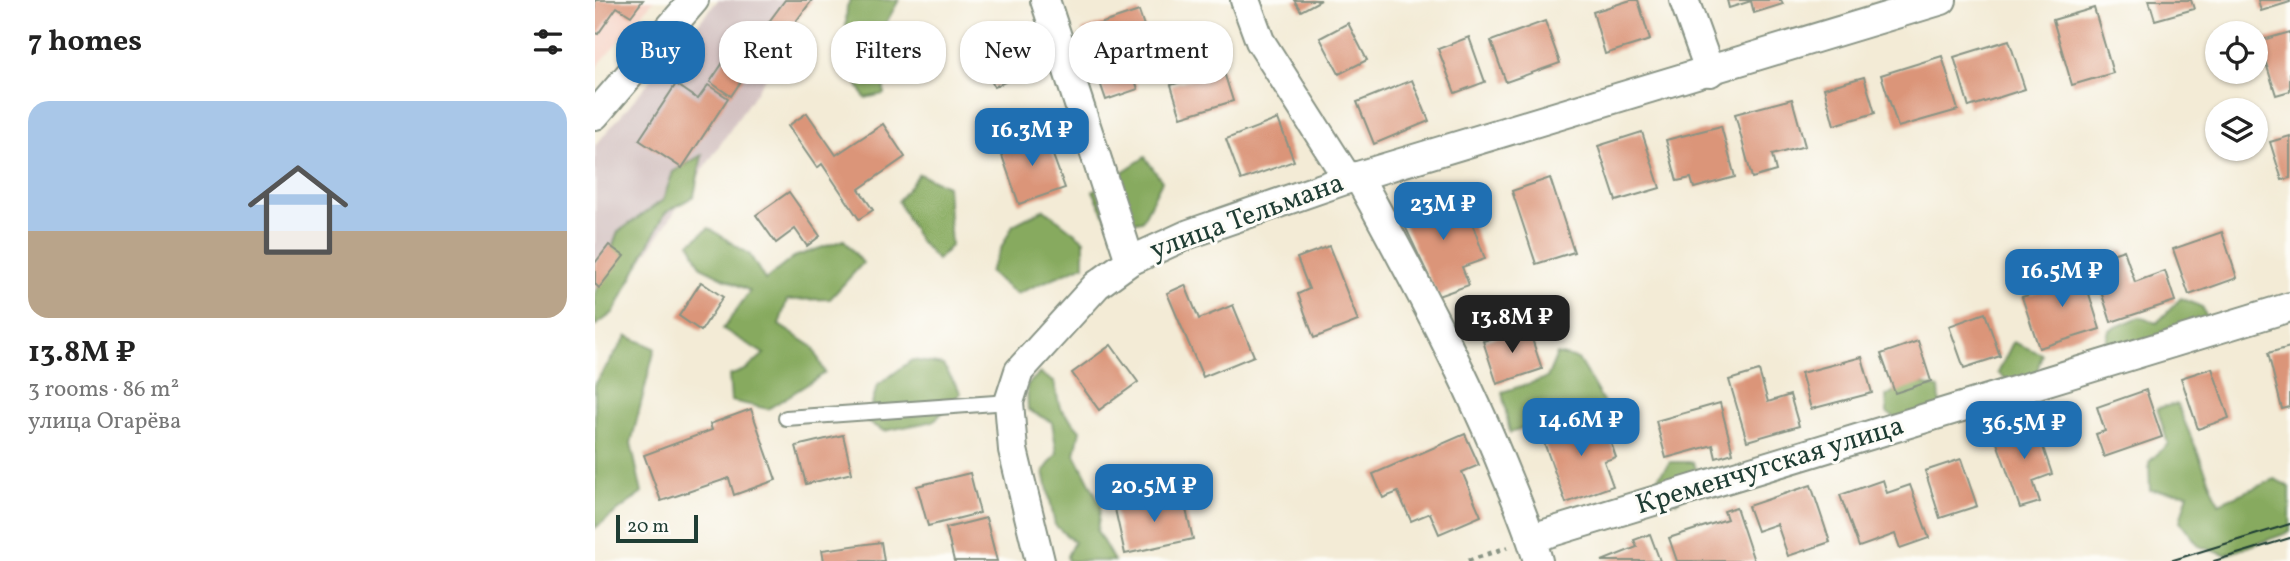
<!DOCTYPE html>
<meta charset="utf-8">
<style>
:root{--surface:#fff;--page:#f2f2f2;--text:#222;--muted:#767676;--line:#e0e0e0;--accent:#1f6fb2}
body{margin:0;font-family:Vollkorn,serif;background:var(--page);color:var(--text);height:100vh;display:flex;flex-direction:column;font-size:26px;white-space:nowrap}
*{box-sizing:border-box;margin:0}
p{font-size:23px;color:var(--muted)}
.icon{flex:none;width:38px;height:38px;fill:none;stroke:currentColor;stroke-width:2;stroke-linecap:round;stroke-linejoin:round}
.map{position:relative;flex:1;overflow:hidden}
.sheet{display:flex;flex-direction:column;background:var(--surface);width:595px}
.sheet>*{flex:none}
.top-card{position:absolute;left:21px;top:21px;width:665px;height:63px;display:flex;gap:14px}
.fabs{position:absolute;left:1610px;top:21px;display:grid;gap:14px}
.fabs a{display:grid;place-items:center;width:63px;height:63px;border-radius:50%;background:var(--surface);box-shadow:0 2px 5px #0004;font-size:35px}
.scale{position:absolute;left:21px;bottom:18px;width:82px;box-sizing:border-box;padding-left:7px;border:4px solid #1f3d34;border-top:0;font-size:19px;line-height:24px;white-space:nowrap;color:#1f3d34;-webkit-text-stroke:5px #fdfcf7;paint-order:stroke}
.price{position:absolute;translate:-50% -60px;padding:0 16px;border-radius:14px;background:var(--accent);color:#fff;font-size:23px;line-height:46px;filter:drop-shadow(0 2px 4px #0008)}
.price::after{content:'';position:absolute;left:50%;top:42px;width:21px;height:16px;margin-left:-10px;background:inherit;clip-path:polygon(0 0,100% 0,50% 100%)}
.price.selected{background:#222;color:#fff}
ul{padding:0;list-style:none}
li{display:grid;align-content:center;gap:14px;height:371px;padding:0 28px}
li+li{border-top:2px solid var(--line)}
li span{display:grid;place-items:center;height:217px;border-radius:21px;color:#555}
li>.icon{margin-inline-start:auto}
span .icon{width:126px;height:126px;fill:#fffc;stroke-width:1}
li b{font-size:30px}
h2{display:flex;justify-content:space-between;align-items:center;height:84px;padding:0 28px;font-size:30px}
.pill{padding:0 24px;border-radius:28px;background:var(--surface);box-shadow:0 2px 5px #0004;font-size:24px;line-height:63px}
.pill.selected{background:var(--accent);color:#fff}
main{display:flex;flex:1;min-height:0}
.map>svg:first-child{display:block}
</style>
<main>
<section class="sheet">
<h2>7 homes<svg class="icon" aria-label="filters" viewBox="0 0 24 24"><path d="M4 7h16M4 17h16"/><circle cx="9" cy="7" r="2"/><circle cx="15" cy="17" r="2"/></svg></h2>
<ul>
<li><span style="background:linear-gradient(#a9c7e8 60%,#b9a48a 0)"><svg class="icon" aria-label="home" viewBox="0 0 24 24"><path d="M3 11l9-7 9 7M6 9v11h12V9"/></svg></span><div><b>13.8M ₽</b><p>3 rooms · 86 m²</p><p>улица Огарёва</p></div></li>
</ul>
</section>
<div class="map">
<svg width="1695" height="561" viewBox="0 0 1695 561">
<rect width="100%" height="100%" fill="#fdfcf7"/>
<filter id="ink" filterUnits="userSpaceOnUse"><feTurbulence type="fractalNoise" baseFrequency=".0143" numOctaves="2"/><feDisplacementMap in="SourceGraphic" scale="14" xChannelSelector="R" yChannelSelector="G"/><feConvolveMatrix kernelMatrix="1 2 1 2 8 2 1 2 1" color-interpolation-filters="sRGB"/></filter>
<filter id="wash" filterUnits="userSpaceOnUse"><feTurbulence type="fractalNoise" baseFrequency=".00686" numOctaves="4" result="noise"/><feDisplacementMap in="SourceGraphic" scale="28" xChannelSelector="R" yChannelSelector="G"/><feGaussianBlur stdDeviation="1.57" result="paint"/><feColorMatrix in="noise" values="0 0 0 0 0 0 0 0 0 0 0 0 0 0 0 0 0 1.4 0 .05"/><feComposite in="paint" operator="in"/></filter>
<g filter="url(#wash)">
<rect width="100%" height="100%" fill="#f3ebd6"/>
<!-- built -->
<path fill="#f6d2c5" d="M0 0H59L0 69Z"/>
<!-- industrial -->
<path fill="#d1bfbf" d="M123 0H217L190 36 192 46 7 319 0 317V146Z"/>
<!-- forest -->
<g fill="#87aa5e" stroke="#537449" stroke-width="2">
<path d="M256 0H304L287 30 289 94 270 98 249 59 252 6Z"/>
<path d="M107 155 99 196 70 213 19 312 0 326V294L23 232 68 200 78 172Z"/>
<path d="M550 157 567 181 547 221 515 226 498 191Z"/>
<path d="M324 174 352 186 356 246 342 260 323 239 303 201Z"/>
<path d="M449 209 489 240V265L421 294 394 272 418 225Z"/>
<path d="M114 228 155 255 170 280 199 257 249 240 268 263 235 299 192 300 184 325 218 347 230 373 173 409 136 401 134 376 152 369 169 354 128 329 155 291 106 267 95 243Z"/>
<path d="M1586 298 1607 307 1615 325 1528 359 1510 345 1514 330 1544 317 1562 323Z"/>
<path d="M32 336 60 348 36 443 47 493 0 528V383Z"/>
<path d="M1418 342 1447 354 1441 375 1416 383 1403 373Z"/>
<path d="M962 354 983 359 1011 406 983 420 952 418 915 433 907 392 952 378Z"/>
<path d="M317 360 348 365 366 393 339 421 289 431 272 422 282 386Z"/>
<path d="M445 373 459 382 465 408 485 430 480 454 506 505 502 531 519 561H473L472 556 479 542 460 525 449 471 462 453 457 422 433 410 432 385Z"/>
<path d="M1316 381 1344 388 1346 415 1315 426 1292 413 1291 396Z"/>
<path d="M1582 404 1624 503 1680 479 1695 487V532L1630 555 1604 546 1585 521 1593 493 1555 490 1554 462 1573 444 1562 408Z"/>
<path d="M1075 462H1098L1107 480 1081 502 1061 480Z"/>
</g>
<g id="blocks">
<!-- building -->
<g fill="#db9579">
<path d="M0 0H48L36 16 22 7 3 34 0 33Z"/>
<path d="M190 0H217L190 36 173 23Z"/>
<path d="M699 0H726L706 11Z"/>
<path d="M1036 0H1043L1055 40 1010 54 998 12Z"/>
<path d="M1132 0H1186L1188 4 1159 13 1156 1 1134 8Z"/>
<path d="M1554 0H1596L1599 9 1560 20Z"/>
<path d="M1663 0H1695V2L1666 11Z"/>
<path d="M1499 8 1518 73 1477 85 1458 20Z"/>
<path d="M544 11 562 65 538 74 543 89 511 100 487 30Z"/>
<path d="M950 21 965 63 911 82 896 41Z"/>
<path d="M753 23 772 60 744 74 725 38Z"/>
<path d="M420 31 437 70 399 87 382 47Z"/>
<path d="M1695 32V91L1681 95 1664 41Z"/>
<path d="M874 37 890 82 860 93 843 49Z"/>
<path d="M144 39 165 53 136 96 115 82Z"/>
<path d="M1414 40 1430 89 1374 107 1359 57Z"/>
<path d="M1347 56 1363 110 1303 127 1286 75Z"/>
<path d="M628 69 638 101 586 117 576 85Z"/>
<path d="M1269 77 1280 113 1239 125 1229 88Z"/>
<path d="M817 80 834 121 779 144 762 102Z"/>
<path d="M81 84 103 99 113 85 133 98 87 168 44 140Z"/>
<path d="M1197 99 1210 146 1177 155 1181 171 1157 178 1140 114Z"/>
<path d="M212 113 241 155 288 124 310 157 264 189 278 210 264 219 227 164 222 168 193 126Z"/>
<path d="M683 119 699 161 646 180 631 139Z"/>
<path d="M1126 126 1140 177 1099 188 1096 178 1082 181 1071 140Z"/>
<path d="M449 131 470 188 424 204 404 147Z"/>
<path d="M1047 132 1065 188 1021 201 1003 146Z"/>
<path d="M1695 136V178L1687 180 1675 142Z"/>
<path d="M955 178 979 252 941 264 917 191Z"/>
<path d="M194 192 225 236 212 246 200 229 181 243 161 215Z"/>
<path d="M868 198 890 259 867 267 874 285 843 296 801 207 823 200 827 212Z"/>
<path d="M1627 232 1642 278 1594 295 1578 249Z"/>
<path d="M14 245 29 256 4 288 0 284V263Z"/>
<path d="M734 246 763 321 719 338 703 294 714 289 702 258Z"/>
<path d="M1529 250 1540 282 1570 271 1580 301 1516 322 1496 261Z"/>
<path d="M1484 262 1505 329 1444 348 1427 297 1469 284 1464 269Z"/>
<path d="M106 282 128 297 106 331 84 316Z"/>
<path d="M590 285 604 319 638 305 659 356 608 377 572 293Z"/>
<path d="M1390 313 1405 356 1369 368 1354 326Z"/>
<path d="M933 327 947 369 902 384 888 341Z"/>
<path d="M1323 341 1336 381 1300 393 1286 354Z"/>
<path d="M516 345 543 382 504 410 477 373Z"/>
<path d="M1695 347V407L1687 409 1673 353Z"/>
<path d="M1267 357 1277 393 1216 409 1206 373Z"/>
<path d="M1617 368 1634 418 1603 429 1586 378Z"/>
<path d="M1164 371 1173 402 1195 395 1204 426 1152 441 1134 380Z"/>
<path d="M1551 390 1567 437 1509 457 1501 434 1510 431 1502 407Z"/>
<path d="M1125 403 1138 453 1121 458 1118 445 1071 458 1061 421Z"/>
<path d="M156 409 181 480 139 495 134 478 66 501 49 455 117 430 115 424Z"/>
<path d="M1006 415 1021 457 1009 461 1018 486 971 503 947 437Z"/>
<path d="M1439 421 1457 474 1438 481 1445 502 1425 508 1399 434Z"/>
<path d="M870 434 884 465 867 472 886 516 844 534 835 513 816 521 803 492 788 498 778 474Z"/>
<path d="M248 435 257 473 211 484 201 446Z"/>
<path d="M1366 459 1382 506 1345 518 1330 471Z"/>
<path d="M375 473 385 513 333 526 322 486Z"/>
<path d="M1288 480 1292 493 1315 485 1334 538 1305 548 1300 534 1264 547 1245 495Z"/>
<path d="M1216 485 1235 542 1193 556 1182 524 1162 531 1153 506Z"/>
<path d="M587 493 598 539 530 554 520 509Z"/>
<path d="M1141 507 1159 561H1082L1074 538 1132 519 1129 511Z"/>
<path d="M391 518 402 561H359L351 528Z"/>
<path d="M1055 534 1065 561H1007L1042 547 1039 540Z"/>
<path d="M286 542 289 561H229L227 550Z"/>
</g>
</g>
</g>
<g filter="url(#ink)">
<use href="#blocks" fill-opacity="0" stroke="#899485" stroke-width="2"/>
<g fill="none" stroke-linecap="round" stroke-linejoin="round">
<defs>
<path id="lane" d="M191 418 414 402"/>
<g id="street">
<path d="M450 0 535 261"/>
<path d="M650 0 665 41 753 179"/>
<path d="M1089 0 1115 72"/>
<path d="M0 115 99 0"/>
<path d="M763 176C816 274 870 372 911 475 923 504 935 532 943 561"/>
<path d="M937 538 1695 307"/>
<path d="M445 561 418 450 414 402 424 371 502 285 535 261 594 234 753 179 1347 0"/>
</g>
</defs>
<!-- lane casing -->
<use href="#lane" stroke="#899485" stroke-width="18"/>
<!-- street casing -->
<use href="#street" stroke="#899485" stroke-width="32"/>
<!-- path -->
<path stroke="#899485" stroke-width="4.5" stroke-dasharray="5 5" stroke-linecap="butt" d="M873 561 913 547"/>
<!-- lane -->
<use href="#lane" stroke="#fff" stroke-width="14"/>
<!-- street -->
<use href="#street" stroke="#fff" stroke-width="28"/>
<!-- tram -->
<g stroke="#1f3d34" stroke-width="2">
<path d="M1575 561 1695 524"/>
<path d="M1619 561 1695 538"/>
</g>
</g>
</g>
<g text-anchor="middle" dominant-baseline="central" stroke-width="6" stroke-linejoin="round" paint-order="stroke">
<!-- street labels -->
<g font-size="28" fill="#1f3d34" stroke="#fdfcf7">
<text transform="translate(652 217) rotate(-20)">улица Тельмана</text>
<text transform="translate(1175 466) rotate(-17)">Кременчугская улица</text>
</g>
</g>
</svg>
<div class="fabs">
<a><svg class="icon" aria-label="locate" viewBox="0 0 24 24"><circle cx="12" cy="12" r="6"/><path d="M12 2v4M12 18v4M2 12h4M18 12h4"/></svg></a>
<a><svg class="icon" aria-label="layers" viewBox="0 0 24 24"><path d="M12 4l9 5-9 5-9-5zM3 14l9 5 9-5"/></svg></a>
</div>
<div class="scale">20 m</div>
<b class="price" style="left:437px;top:168px">16.3M ₽</b>
<b class="price" style="left:848px;top:242px">23M ₽</b>
<b class="price" style="left:1467px;top:309px">16.5M ₽</b>
<b class="price selected" style="left:917px;top:355px">13.8M ₽</b>
<b class="price" style="left:986px;top:458px">14.6M ₽</b>
<b class="price" style="left:1429px;top:461px">36.5M ₽</b>
<b class="price" style="left:559px;top:524px">20.5M ₽</b>
<div class="top-card">
<a class="pill selected">Buy</a>
<a class="pill">Rent</a>
<a class="pill">Filters</a>
<a class="pill">New</a>
<a class="pill">Apartment</a>
</div>
</div>
</main>
